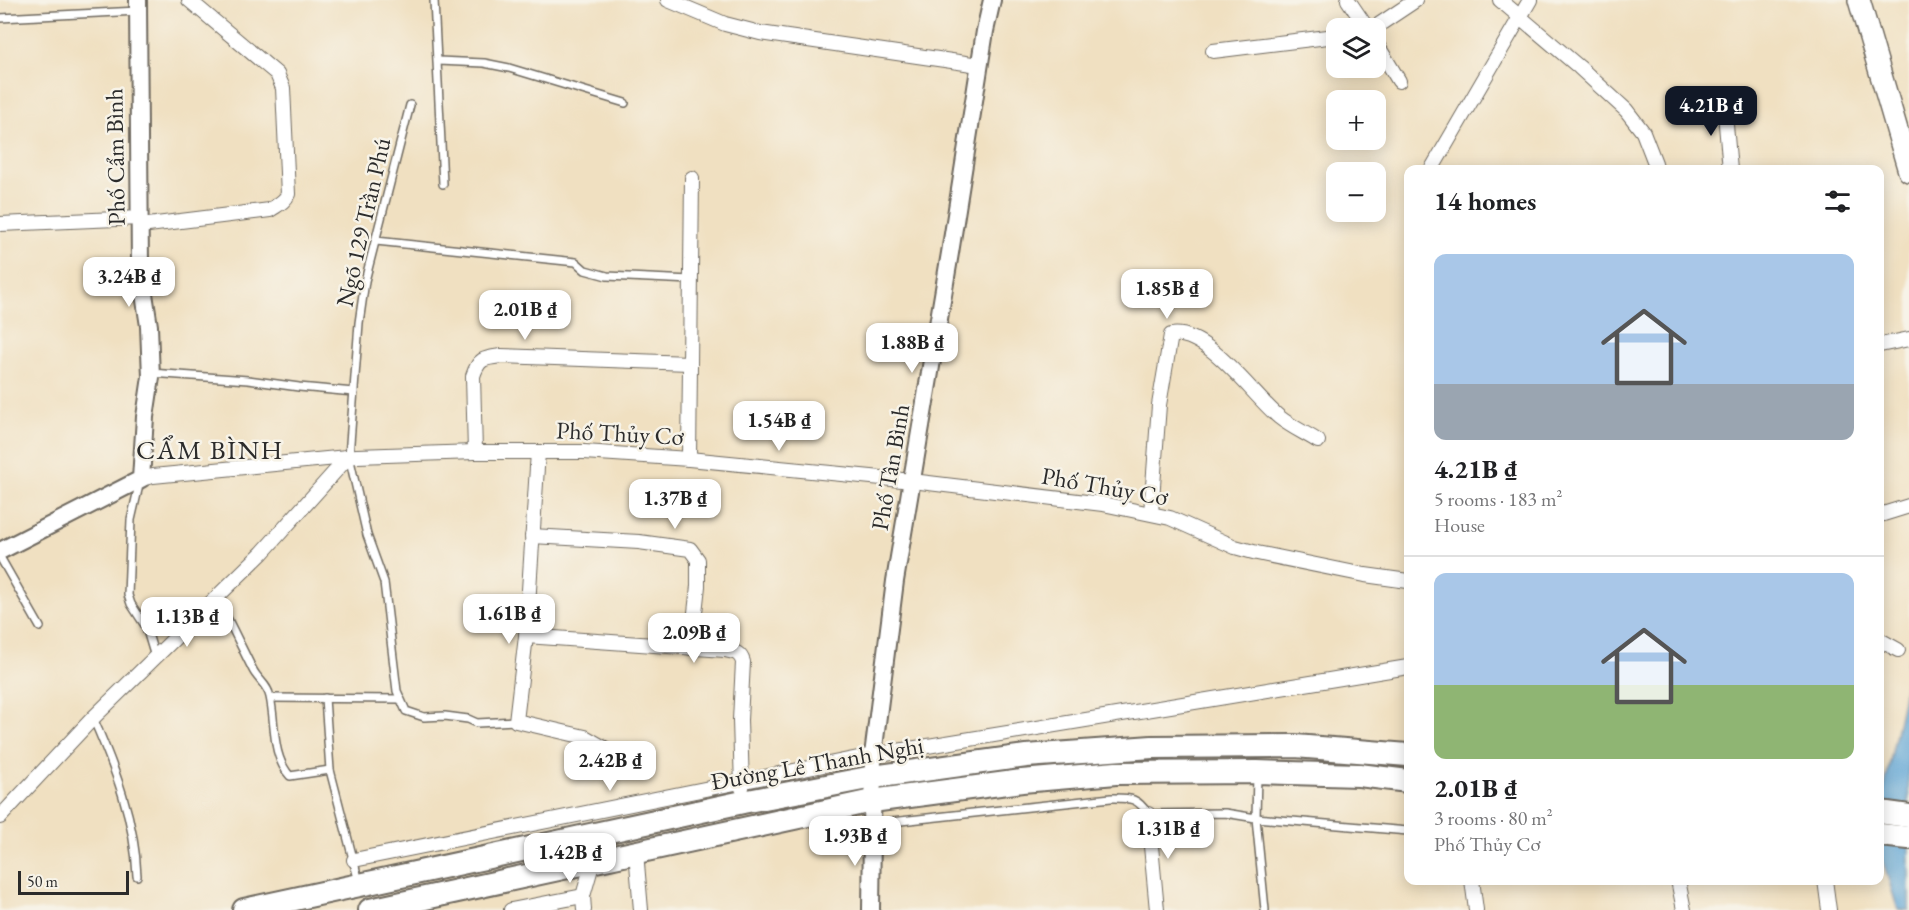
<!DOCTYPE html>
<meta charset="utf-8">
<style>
:root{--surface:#fff;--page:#f6f6f6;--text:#202124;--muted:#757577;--line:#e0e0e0;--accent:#111827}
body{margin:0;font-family:"EB Garamond",serif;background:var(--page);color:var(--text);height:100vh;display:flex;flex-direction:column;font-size:22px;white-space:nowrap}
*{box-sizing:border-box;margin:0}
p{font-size:20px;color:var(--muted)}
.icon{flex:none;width:33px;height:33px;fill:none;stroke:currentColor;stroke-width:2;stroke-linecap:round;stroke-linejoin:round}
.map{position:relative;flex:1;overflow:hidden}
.side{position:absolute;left:1404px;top:165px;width:480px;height:720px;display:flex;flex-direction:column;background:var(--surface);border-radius:12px;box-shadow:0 3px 15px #0003}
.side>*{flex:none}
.buttons{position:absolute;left:1326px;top:18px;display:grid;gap:12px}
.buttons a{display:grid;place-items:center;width:60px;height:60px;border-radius:12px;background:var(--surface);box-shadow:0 3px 15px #0003;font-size:30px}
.scale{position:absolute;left:18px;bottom:15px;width:111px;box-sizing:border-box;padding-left:6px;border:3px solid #2b2b2b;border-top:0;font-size:16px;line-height:21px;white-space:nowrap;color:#2b2b2b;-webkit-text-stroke:4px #f7f3e8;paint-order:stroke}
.price{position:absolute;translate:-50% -51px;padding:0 14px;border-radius:12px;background:#fff;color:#222;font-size:20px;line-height:39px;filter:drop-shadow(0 2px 3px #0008)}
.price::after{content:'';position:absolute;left:50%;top:36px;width:18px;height:14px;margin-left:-9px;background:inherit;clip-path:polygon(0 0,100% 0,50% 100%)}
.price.current{background:var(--accent);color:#fff}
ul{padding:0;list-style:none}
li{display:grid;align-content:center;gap:12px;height:318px;padding:0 30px}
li+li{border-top:2px solid var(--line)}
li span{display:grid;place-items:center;height:186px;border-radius:12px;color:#555}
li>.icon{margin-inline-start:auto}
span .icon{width:108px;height:108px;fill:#fffc;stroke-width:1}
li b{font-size:26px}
h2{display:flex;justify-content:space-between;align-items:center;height:72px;padding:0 30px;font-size:26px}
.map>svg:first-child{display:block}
</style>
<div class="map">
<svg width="1909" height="910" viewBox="0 0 1909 910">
<rect width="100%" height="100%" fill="#f7f3e8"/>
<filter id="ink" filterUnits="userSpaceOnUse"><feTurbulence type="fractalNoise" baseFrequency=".0167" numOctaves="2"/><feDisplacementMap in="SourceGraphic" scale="12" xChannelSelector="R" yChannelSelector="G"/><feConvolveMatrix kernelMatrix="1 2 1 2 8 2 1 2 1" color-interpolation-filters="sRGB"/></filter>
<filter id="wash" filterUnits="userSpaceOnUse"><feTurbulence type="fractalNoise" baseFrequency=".008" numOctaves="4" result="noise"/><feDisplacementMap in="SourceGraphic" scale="24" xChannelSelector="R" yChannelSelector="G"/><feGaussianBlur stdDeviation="1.35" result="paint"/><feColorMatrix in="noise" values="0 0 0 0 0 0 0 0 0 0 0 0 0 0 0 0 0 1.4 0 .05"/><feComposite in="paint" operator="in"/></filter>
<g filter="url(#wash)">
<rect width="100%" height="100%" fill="#f0e0c1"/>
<!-- water -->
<path fill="#61a6d6" stroke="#466880" stroke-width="1.5" d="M1908 659 1909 910H1898L1880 853 1882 799 1903 700Z"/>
</g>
<g filter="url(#ink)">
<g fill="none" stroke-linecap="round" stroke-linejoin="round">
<defs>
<g id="service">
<path d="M434 0 443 184"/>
<path d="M0 18 138 11"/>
<path d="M438 61 484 63 509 68 625 103"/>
<path d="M410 105 365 281 359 323 349 456 367 535 384 582 397 691 406 711 424 717 445 716 468 719 477 723 516 721"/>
<path d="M376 241 576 262 585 270 607 276 691 280"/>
<path d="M151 373 248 380 299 387 354 392"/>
<path d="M140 481 131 520 128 595 131 604 146 627 155 657"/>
<path d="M0 557 40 627"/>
<path d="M216 596C229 621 241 646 253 670 258 680 268 685 270 697 276 723 271 755 290 776L330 770"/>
<path d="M271 698 400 699"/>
<path d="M325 698 330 770 359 882"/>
<path d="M93 718C115 768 135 820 137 876"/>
<path d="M1257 774 1256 818 1265 910"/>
<path d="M873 824 1111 798C1130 798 1137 797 1148 814L1225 813 1256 818 1408 831"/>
</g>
<g id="minor">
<path d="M668 0 725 24 760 33 979 65"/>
<path d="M1348 0 1367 28"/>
<path d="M1500 0 1579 67 1626 110 1643 132 1655 163 1656 170"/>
<path d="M1374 28 1416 0"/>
<path d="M1376 43 1399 81"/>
<path d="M1213 51 1336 36"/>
<path d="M1724 102 1730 170"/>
<path d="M1431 170 1530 0"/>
<path d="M0 224 140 218"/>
<path d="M140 226 270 210C277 205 285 202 288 194L283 88 277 74 189 0"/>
<path d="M1880 345 1909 339"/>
<path d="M475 452 473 376C479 358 484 358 501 356L689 363"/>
<path d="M538 452 526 636 516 721 585 737 613 753"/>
<path d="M689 459 692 178"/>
<path d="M141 479 153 476 357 456 475 452H584L689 459 912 481 1103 504 1170 518 1235 547 1257 553 1365 575 1408 581"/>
<path d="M1151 513 1159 405 1171 335C1207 328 1253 396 1279 417 1290 426 1305 433 1318 441"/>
<path d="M1880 515 1909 506"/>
<path d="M532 536 639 542 690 549 698 560V586L691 648"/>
<path d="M526 636 725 650C734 652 740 652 743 662L740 720 742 788"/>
<path d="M1880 640 1898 650"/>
<path d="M1148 814 1157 910"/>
<path d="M0 817 93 718 262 553 349 456"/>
<path d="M636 852 641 910"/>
<path d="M354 860 873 755 1408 667"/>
<path d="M1472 880 1476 910"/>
<path d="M1678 880 1684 910"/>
<path d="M1825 880 1829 910"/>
<path d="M511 910 583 896"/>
<path d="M584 910 583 896 593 861"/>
</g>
<g id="tertiary">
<path d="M0 551 141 479 145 417 151 377 149 326 140 268 138 0"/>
<path d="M871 910 873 755 895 581 950 253 985 31 992 0"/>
</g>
<path id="primary" d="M1859 0 1909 171"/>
<g id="trunk">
<path d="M1880 812 1909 816"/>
<path d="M1880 835 1909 838"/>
<path d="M244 910 743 802 873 777 1026 756 1152 747 1295 746 1408 755"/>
<path d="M370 910 872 801 1022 781 1116 773 1257 772 1359 775 1408 781"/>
</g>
</defs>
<!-- service casing -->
<use href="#service" stroke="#706a60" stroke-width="10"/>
<!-- minor casing -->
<use href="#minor" stroke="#706a60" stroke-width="16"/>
<!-- tertiary casing -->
<use href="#tertiary" stroke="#706a60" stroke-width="20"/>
<!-- primary casing -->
<use href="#primary" stroke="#706a60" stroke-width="24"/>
<!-- trunk casing -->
<use href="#trunk" stroke="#706a60" stroke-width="26"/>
<!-- service -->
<use href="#service" stroke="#fff" stroke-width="7"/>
<!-- minor -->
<use href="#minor" stroke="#fff" stroke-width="14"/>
<!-- tertiary -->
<use href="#tertiary" stroke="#fff" stroke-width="16"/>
<!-- primary -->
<use href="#primary" stroke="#fff" stroke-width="21"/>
<!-- trunk -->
<use href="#trunk" stroke="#fff" stroke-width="22"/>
</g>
</g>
<g text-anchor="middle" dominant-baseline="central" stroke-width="5" stroke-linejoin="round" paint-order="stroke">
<!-- street labels -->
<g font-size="24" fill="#2b2b2b" stroke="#f7f3e8">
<text transform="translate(115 157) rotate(-91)">Phố Cẩm Bình</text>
<text transform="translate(363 222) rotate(-77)">Ngõ 129 Trần Phú</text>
<text transform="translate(620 433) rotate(3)">Phố Thủy Cơ</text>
<text transform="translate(890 467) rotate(-80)">Phố Tân Bình</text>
<text transform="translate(1105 486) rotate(10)">Phố Thủy Cơ</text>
<text transform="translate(817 763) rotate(-10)">Đường Lê Thanh Nghị</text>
</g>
<!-- quarter labels -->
<g font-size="27" letter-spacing="1.5" fill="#2b2b2b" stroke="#f7f3e8">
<text x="210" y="449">CẨM BÌNH</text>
</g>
</g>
</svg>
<div class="buttons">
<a><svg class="icon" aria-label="layers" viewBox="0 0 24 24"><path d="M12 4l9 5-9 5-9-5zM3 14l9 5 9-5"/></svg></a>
<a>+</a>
<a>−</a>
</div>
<div class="scale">50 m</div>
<b class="price current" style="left:1711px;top:137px">4.21B ₫</b>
<b class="price" style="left:129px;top:308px">3.24B ₫</b>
<b class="price" style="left:1167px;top:320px">1.85B ₫</b>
<b class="price" style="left:525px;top:341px">2.01B ₫</b>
<b class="price" style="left:912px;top:374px">1.88B ₫</b>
<b class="price" style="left:779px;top:452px">1.54B ₫</b>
<b class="price" style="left:675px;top:530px">1.37B ₫</b>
<b class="price" style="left:509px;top:645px">1.61B ₫</b>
<b class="price" style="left:187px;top:648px">1.13B ₫</b>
<b class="price" style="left:694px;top:664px">2.09B ₫</b>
<b class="price" style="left:610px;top:792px">2.42B ₫</b>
<b class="price" style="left:1168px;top:860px">1.31B ₫</b>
<b class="price" style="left:855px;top:867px">1.93B ₫</b>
<b class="price" style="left:570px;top:884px">1.42B ₫</b>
<section class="side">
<h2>14 homes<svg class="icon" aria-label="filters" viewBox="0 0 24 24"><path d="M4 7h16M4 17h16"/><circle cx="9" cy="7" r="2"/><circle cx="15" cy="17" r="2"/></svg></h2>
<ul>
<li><span style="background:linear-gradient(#a9c7e8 70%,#9aa5b1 0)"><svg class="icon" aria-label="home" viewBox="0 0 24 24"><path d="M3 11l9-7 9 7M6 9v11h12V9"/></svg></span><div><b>4.21B ₫</b><p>5 rooms · 183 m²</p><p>House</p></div></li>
<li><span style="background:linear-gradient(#a9c7e8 60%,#8fb573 0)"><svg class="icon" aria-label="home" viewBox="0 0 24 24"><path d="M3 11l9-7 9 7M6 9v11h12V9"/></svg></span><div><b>2.01B ₫</b><p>3 rooms · 80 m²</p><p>Phố Thủy Cơ</p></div></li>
</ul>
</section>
</div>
